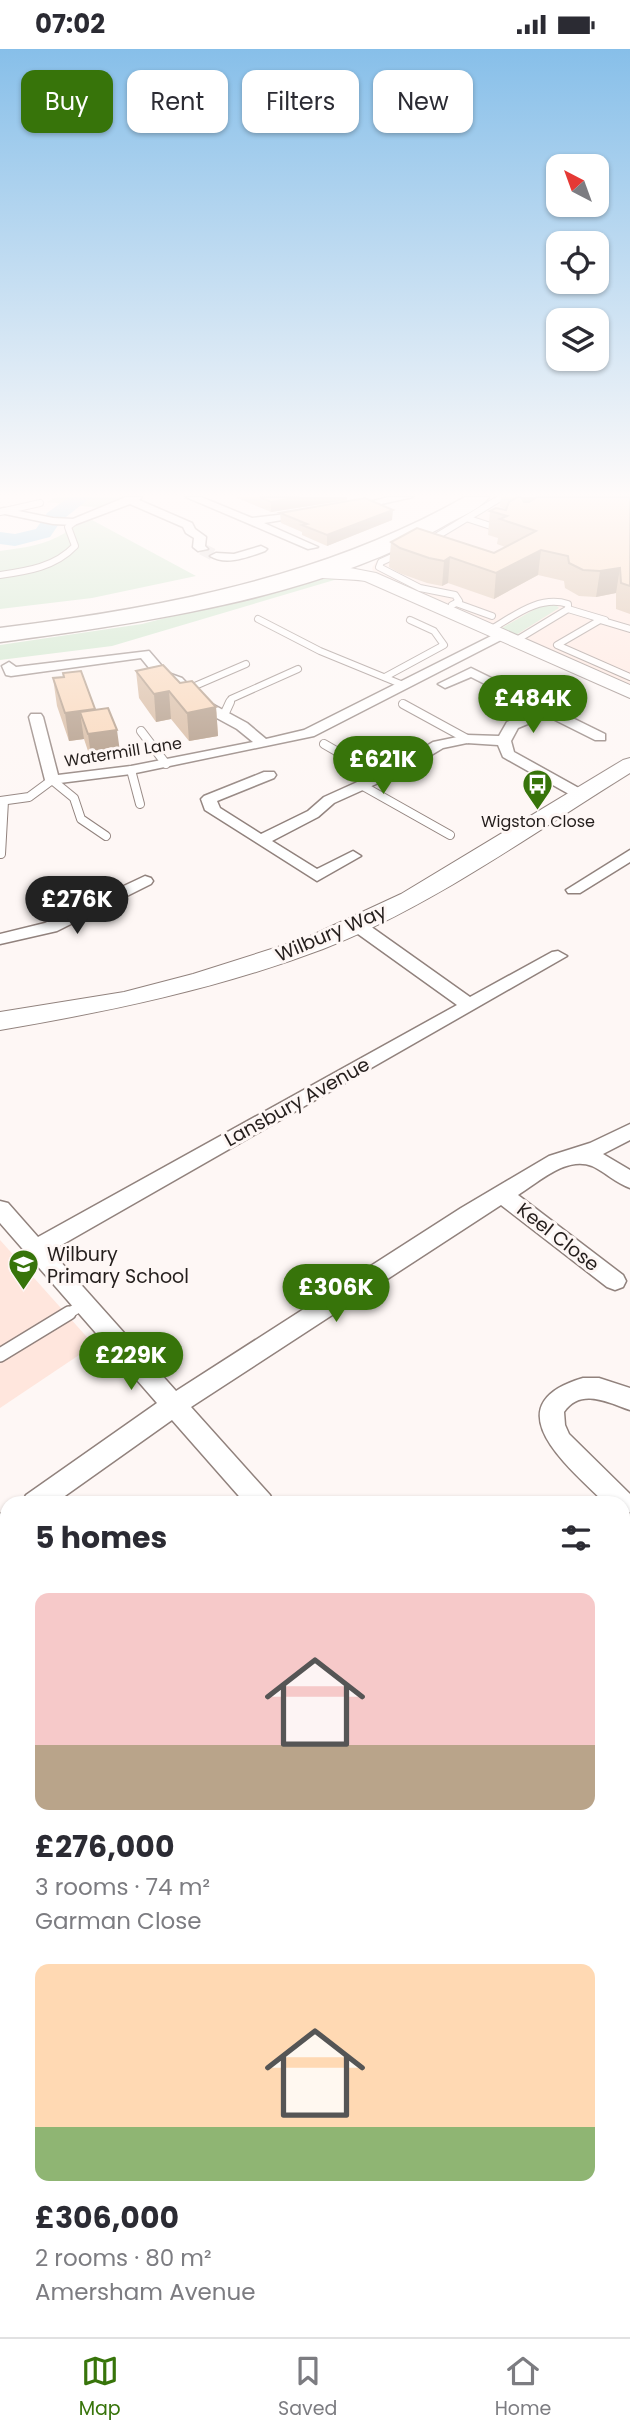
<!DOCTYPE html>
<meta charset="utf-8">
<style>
:root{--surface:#fff;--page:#f2f2f3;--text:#2b2b33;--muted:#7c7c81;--line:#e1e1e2;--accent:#37740a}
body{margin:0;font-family:Poppins,sans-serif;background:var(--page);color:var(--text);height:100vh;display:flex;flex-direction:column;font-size:26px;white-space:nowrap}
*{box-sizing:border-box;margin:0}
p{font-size:23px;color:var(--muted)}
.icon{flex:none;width:38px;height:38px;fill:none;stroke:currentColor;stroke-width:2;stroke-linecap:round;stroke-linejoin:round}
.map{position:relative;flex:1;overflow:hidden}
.side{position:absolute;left:0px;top:1447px;width:630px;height:842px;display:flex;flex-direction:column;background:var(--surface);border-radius:21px 21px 0 0;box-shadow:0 2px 5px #0004}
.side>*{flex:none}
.guide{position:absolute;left:21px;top:21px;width:588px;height:63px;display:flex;gap:14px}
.needle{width:46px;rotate:319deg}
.tools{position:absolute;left:546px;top:105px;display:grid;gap:14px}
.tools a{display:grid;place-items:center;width:63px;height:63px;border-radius:14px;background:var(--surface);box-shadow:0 2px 5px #0004;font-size:35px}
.price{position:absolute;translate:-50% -60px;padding:0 16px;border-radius:24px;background:var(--accent);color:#fff;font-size:23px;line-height:46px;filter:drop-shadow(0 2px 4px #0008)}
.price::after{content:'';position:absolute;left:50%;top:42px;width:21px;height:16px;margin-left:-10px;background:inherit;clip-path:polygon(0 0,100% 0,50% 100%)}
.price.selected{background:#222;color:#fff}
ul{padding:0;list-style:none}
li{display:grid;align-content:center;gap:14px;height:371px;padding:0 35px}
li span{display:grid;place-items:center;height:217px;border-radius:14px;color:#555}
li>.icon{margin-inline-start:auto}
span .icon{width:126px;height:126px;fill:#fffc;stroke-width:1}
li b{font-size:30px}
h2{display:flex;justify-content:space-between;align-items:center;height:84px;padding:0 35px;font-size:30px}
.chip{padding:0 24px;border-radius:14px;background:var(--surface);box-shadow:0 2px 5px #0004;font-size:24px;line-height:63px}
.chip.selected{background:var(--accent);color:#fff}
.status{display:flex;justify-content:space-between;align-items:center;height:49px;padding:0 35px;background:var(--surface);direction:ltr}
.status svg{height:19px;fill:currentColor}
.tabs{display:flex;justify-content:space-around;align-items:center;height:98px;border-top:2px solid var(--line);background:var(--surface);font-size:19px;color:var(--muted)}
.tabs a{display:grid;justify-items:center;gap:4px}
.tabs .selected{color:var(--accent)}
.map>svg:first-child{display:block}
</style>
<div class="status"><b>07:02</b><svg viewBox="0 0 49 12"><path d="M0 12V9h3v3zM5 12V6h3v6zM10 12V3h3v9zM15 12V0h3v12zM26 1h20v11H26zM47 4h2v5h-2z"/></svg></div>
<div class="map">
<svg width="630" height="2288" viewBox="0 0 630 2288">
<rect width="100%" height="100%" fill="#fef7f5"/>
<!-- built -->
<g fill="#ffe6dd">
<path d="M494 448H630V639L373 522 372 519 377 511 454 475Z"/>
<path d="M0 1191 94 1296 0 1359Z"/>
</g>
<!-- green -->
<g fill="#c7e4c6">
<path d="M56 448H127L99 459 47 453Z"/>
<path d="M92 471 196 527 92 549 0 560V502C23 499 45 496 65 484L66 477Z"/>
<path d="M341 529 112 597 0 611V596L142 575 316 530Z"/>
<path d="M542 556H556L559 559 516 586 500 580Z"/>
</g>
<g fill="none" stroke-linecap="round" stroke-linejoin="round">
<!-- river -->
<path fill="#95cfea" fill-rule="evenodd" d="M69 448H91L61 472 50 488 15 497 0 495V483L15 485 36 480 47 464Z"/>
<!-- street-tunnel -->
<path stroke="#ddd6d4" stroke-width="12" stroke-dasharray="12 6" stroke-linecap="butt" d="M202 500 216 507"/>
<defs>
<g id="lane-far3">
<path d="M0 463 40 454"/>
<path d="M469 470 500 480"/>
<path d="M429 492 502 448"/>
<path d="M401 504 381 513 379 518 420 539 455 546 459 552 456 554"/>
<path d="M0 526C28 522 55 518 75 497L68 478 74 473"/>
<path d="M452 556 456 554 492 567"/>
<path d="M568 560 605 571"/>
<path d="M258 570 320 602 403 636"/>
<path d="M630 580 600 571 557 596 630 628"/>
<path d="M490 581C514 567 539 546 568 555V560L515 592"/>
<path d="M385 628 444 596 434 582 410 571"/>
<path d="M188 640 246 615"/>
<path d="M229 655 231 650 298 620"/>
</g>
<g id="lane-far2">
<path d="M403 655 467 690"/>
<path d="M224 666 230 653"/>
<path d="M141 682 166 715"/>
<path d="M324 695 381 728"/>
<path d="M131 721 140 755"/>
<path d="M363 737 450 786"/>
<path d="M0 752 29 748 52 731 74 749 81 770 106 787"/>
<path d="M1 805 4 752"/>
</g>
<path id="lane-far1" d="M66 1266 84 1255"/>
<path id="lane" d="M0 1306 69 1264"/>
<g id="street">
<path d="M126 448H142L139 451 192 474 195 480 206 488 205 497 208 500 198 502 193 498 194 489 186 484 183 478 130 455 74 476 53 475 0 464V460L4 459 53 469 73 470Z"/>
<path d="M186 448H201L252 469 312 462V466L264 474 318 498 308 500Z"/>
<path d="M389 448H413L350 462 345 459Z"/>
<path d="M261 497 267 500 265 502C248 508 226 517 210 507L216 504 234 505Z"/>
<path d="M501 582 507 586 505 589 314 687 131 725 52 735 45 731 29 668 31 665H41L43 668 58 726 131 717 253 693 237 680 191 655 173 634 158 630 141 609 11 627 6 626 2 617 9 613 16 618 149 602 168 624 182 629 201 649 247 674 266 690 304 681Z"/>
<path d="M471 619 605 685V691H595L547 667 518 679 511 692 514 703 586 743 589 746 586 749H576L503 708 498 696 467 694 443 699 405 722 334 754 318 768 272 792 317 820 353 802 361 807 317 832 205 761 201 750 204 747 264 723H274L276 726 274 729 217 752 220 759 261 785 308 762 324 748 395 716 433 693 467 686 499 687 507 673 536 661 471 628 445 639 438 635Z"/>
<path d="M630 801V813L580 844H568L566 841Z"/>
<path d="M145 827 151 829 153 832 151 835 57 882 0 895V885L45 874Z"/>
<path d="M357 871 363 872 470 948 552 903 558 902 567 907 51 1202 176 1342 461 1159 549 1107 590 1094 630 1075V1091L603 1105 630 1121V1139C616 1134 605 1123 592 1117 566 1107 539 1133 518 1146L623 1226 626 1232 623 1238 615 1241 607 1238 501 1156 191 1358 270 1446 274 1454H245L172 1371 55 1454H22L26 1446 157 1354 0 1174V1152L8 1154 38 1188 457 956 351 880 349 876 351 872Z"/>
<path d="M583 1329H599L630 1339V1361C609 1354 581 1338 564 1363L565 1376 569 1385 630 1445V1463L623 1465V1454H605C569 1418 491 1356 583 1329Z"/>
<path d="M7 1462V1489L0 1492V1465Z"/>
<path d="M630 1489V1519L623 1522V1492Z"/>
<path d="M623 1850 630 1853V1890L623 1887Z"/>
<path d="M7 2080V2120L0 2123V2083Z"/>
</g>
<g id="secondary">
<path d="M345 518 376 524 630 636V649L365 532C350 529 308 531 301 524L309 519Z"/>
<path d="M630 709V724C533 784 429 859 323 900 217 940 111 962 0 981V963L124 943 193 925 306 889 401 845 623 711Z"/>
</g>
<path id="highway" d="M465 448H489C480 460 462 467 449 474 321 548 146 574 0 593V579C162 559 322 529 465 448Z"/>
</defs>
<!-- lane-far3 casing -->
<use href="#lane-far3" stroke="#91827d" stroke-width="8"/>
<!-- lane-far2 casing -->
<use href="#lane-far2" stroke="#91827d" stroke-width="10"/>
<!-- lane-far1 casing -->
<use href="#lane-far1" stroke="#91827d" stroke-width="12"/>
<!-- lane casing -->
<use href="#lane" stroke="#91827d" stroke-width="16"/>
<!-- street casing -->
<use href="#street" stroke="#91827d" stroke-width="3"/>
<!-- secondary casing -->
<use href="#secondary" stroke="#91827d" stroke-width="2"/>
<!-- highway casing -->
<use href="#highway" stroke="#91827d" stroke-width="3"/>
<!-- lane-far3 -->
<use href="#lane-far3" stroke="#fff" stroke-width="6"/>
<!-- lane-far2 -->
<use href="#lane-far2" stroke="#fff" stroke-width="8"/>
<!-- lane-far1 -->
<use href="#lane-far1" stroke="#fff" stroke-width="10"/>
<!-- lane -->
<use href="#lane" stroke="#fff" stroke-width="13"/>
<!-- street -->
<use href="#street" fill="#fff" fill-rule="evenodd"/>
<!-- secondary -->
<use href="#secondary" fill="#fff" fill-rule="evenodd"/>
<!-- highway -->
<use href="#highway" fill="#fff" fill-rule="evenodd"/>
</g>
<!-- wall -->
<g fill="#d6b89e">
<path d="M235 448H347V451L271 463Z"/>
<path d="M501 448H630V565L616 560V544L596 548 579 547 565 539 564 532 538 526 494 550 448 534 442 537 427 534 399 524 389 518 391 493 494 504 505 498 497 495 498 489 488 486 490 462 506 460 500 458Z"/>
<path d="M280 464 392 471 327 497 302 486V483L281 474Z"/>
<path d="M136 622 180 634 216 658 218 687 189 692 171 670 156 673 139 649Z"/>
<path d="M53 629 95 660 121 710 92 714 84 690 69 692 57 657Z"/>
</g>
<!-- shaded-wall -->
<g fill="#ae9681">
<path d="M299 448H347V451L271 463V453Z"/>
<path d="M520 448H555L520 467Z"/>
<path d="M393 461 392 471 327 497V486Z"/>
<path d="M541 501 538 526 494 550 496 524Z"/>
<path d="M450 508 448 534 442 537 444 512Z"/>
<path d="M620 519 616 544 596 548 600 522Z"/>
<path d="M169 642 171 670 156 673 154 645Z"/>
<path d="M216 658 218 687 189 692 187 664Z"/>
<path d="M95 660 117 681 121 710 92 714 88 685 80 663 84 690 69 692 65 664Z"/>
</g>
<!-- building -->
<g fill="#f9d6b8" stroke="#ae9681" stroke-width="2">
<path d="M260 448H299L271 453Z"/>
<path d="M518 448H521L524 453H529L537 448H630V537L621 534 620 519 600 522 583 521 569 514 568 507 541 501 496 524 450 508 444 512 429 509 400 499 391 493 417 479 494 504 536 482 500 470 507 467 490 462 496 459 506 461 509 453Z"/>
<path d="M365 449 393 461 327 486 302 476 307 475 280 464Z"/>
<path d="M163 616 180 634 192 632 216 658 187 664 169 642 154 645 136 622Z"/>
<path d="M81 622 95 660 65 664 53 629 64 628 63 624Z"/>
<path d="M108 659 117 681 88 685 80 663Z"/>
</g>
<!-- sky -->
<linearGradient id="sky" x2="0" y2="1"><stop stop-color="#87bfe9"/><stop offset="0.58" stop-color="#fffbfa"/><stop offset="1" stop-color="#fffbfa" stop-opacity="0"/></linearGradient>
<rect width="630" height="769" fill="url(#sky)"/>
<!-- icons -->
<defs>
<symbol id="bus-pin" viewBox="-11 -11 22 30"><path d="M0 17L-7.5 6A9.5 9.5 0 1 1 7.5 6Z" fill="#37740a" stroke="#fef7f5"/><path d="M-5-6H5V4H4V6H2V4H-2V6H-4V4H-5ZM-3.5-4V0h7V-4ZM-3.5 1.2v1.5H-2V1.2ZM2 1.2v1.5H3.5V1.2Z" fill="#fff"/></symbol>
<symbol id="school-pin" viewBox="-11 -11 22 30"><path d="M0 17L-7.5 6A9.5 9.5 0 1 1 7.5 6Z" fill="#37740a" stroke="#fef7f5"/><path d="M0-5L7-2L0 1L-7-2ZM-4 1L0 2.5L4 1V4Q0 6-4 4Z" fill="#fff"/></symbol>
</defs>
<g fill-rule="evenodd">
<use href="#bus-pin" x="520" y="718" width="35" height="47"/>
<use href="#school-pin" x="6" y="1198" width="35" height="47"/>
</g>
<g text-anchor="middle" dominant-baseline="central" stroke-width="6" stroke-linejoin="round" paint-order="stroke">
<!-- far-street labels -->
<g font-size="16" fill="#241e1c" stroke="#fef7f5">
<text transform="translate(123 703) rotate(-9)">Watermill Lane</text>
</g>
<!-- far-poi labels -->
<g font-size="16" fill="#241e1c" stroke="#fef7f5">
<text x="538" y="772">Wigston Close</text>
</g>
<!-- street labels -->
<g font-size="19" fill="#241e1c" stroke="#fef7f5">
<text transform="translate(331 884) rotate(-23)">Wilbury Way</text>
<text transform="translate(297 1053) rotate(-29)">Lansbury Avenue</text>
<text transform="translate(558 1188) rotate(38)">Keel Close</text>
</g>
<!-- poi labels -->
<g font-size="19" fill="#241e1c" stroke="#fef7f5" text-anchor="start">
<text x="47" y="1205">Wilbury<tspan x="47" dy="22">Primary School</tspan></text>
</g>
</g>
</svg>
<div class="tools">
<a><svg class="needle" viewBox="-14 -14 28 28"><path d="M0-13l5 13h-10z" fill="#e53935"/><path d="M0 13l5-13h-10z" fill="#7c7c81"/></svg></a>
<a><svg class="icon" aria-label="locate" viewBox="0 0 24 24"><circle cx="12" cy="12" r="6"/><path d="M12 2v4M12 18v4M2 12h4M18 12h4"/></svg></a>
<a><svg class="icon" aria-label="layers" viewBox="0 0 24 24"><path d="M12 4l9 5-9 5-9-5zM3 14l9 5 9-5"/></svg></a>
</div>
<b class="price" style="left:533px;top:686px">£484K</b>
<b class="price" style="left:383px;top:747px">£621K</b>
<b class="price selected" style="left:77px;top:887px">£276K</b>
<b class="price" style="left:336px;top:1275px">£306K</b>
<b class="price" style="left:131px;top:1343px">£229K</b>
<div class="guide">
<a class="chip selected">Buy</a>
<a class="chip">Rent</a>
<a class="chip">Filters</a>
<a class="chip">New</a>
</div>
<section class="side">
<h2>5 homes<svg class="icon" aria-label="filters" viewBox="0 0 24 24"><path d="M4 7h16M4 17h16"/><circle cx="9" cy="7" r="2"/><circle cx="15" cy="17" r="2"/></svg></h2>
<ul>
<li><span style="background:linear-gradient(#f6c9c9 70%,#b9a48a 0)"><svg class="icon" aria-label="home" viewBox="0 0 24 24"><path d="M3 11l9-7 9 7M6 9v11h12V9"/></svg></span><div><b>£276,000</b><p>3 rooms · 74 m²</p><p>Garman Close</p></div></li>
<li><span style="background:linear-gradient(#ffd9b3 75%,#8fb573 0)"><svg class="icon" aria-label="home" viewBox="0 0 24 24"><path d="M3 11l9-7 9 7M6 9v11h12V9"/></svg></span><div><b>£306,000</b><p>2 rooms · 80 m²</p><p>Amersham Avenue</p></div></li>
</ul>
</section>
</div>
<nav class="tabs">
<a class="selected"><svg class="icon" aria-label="map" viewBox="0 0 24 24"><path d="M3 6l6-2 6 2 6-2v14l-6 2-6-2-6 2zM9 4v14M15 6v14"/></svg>Map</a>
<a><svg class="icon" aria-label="saved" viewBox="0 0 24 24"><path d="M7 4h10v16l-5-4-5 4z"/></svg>Saved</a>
<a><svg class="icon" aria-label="home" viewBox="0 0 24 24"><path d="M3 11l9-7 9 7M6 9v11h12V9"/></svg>Home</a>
</nav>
